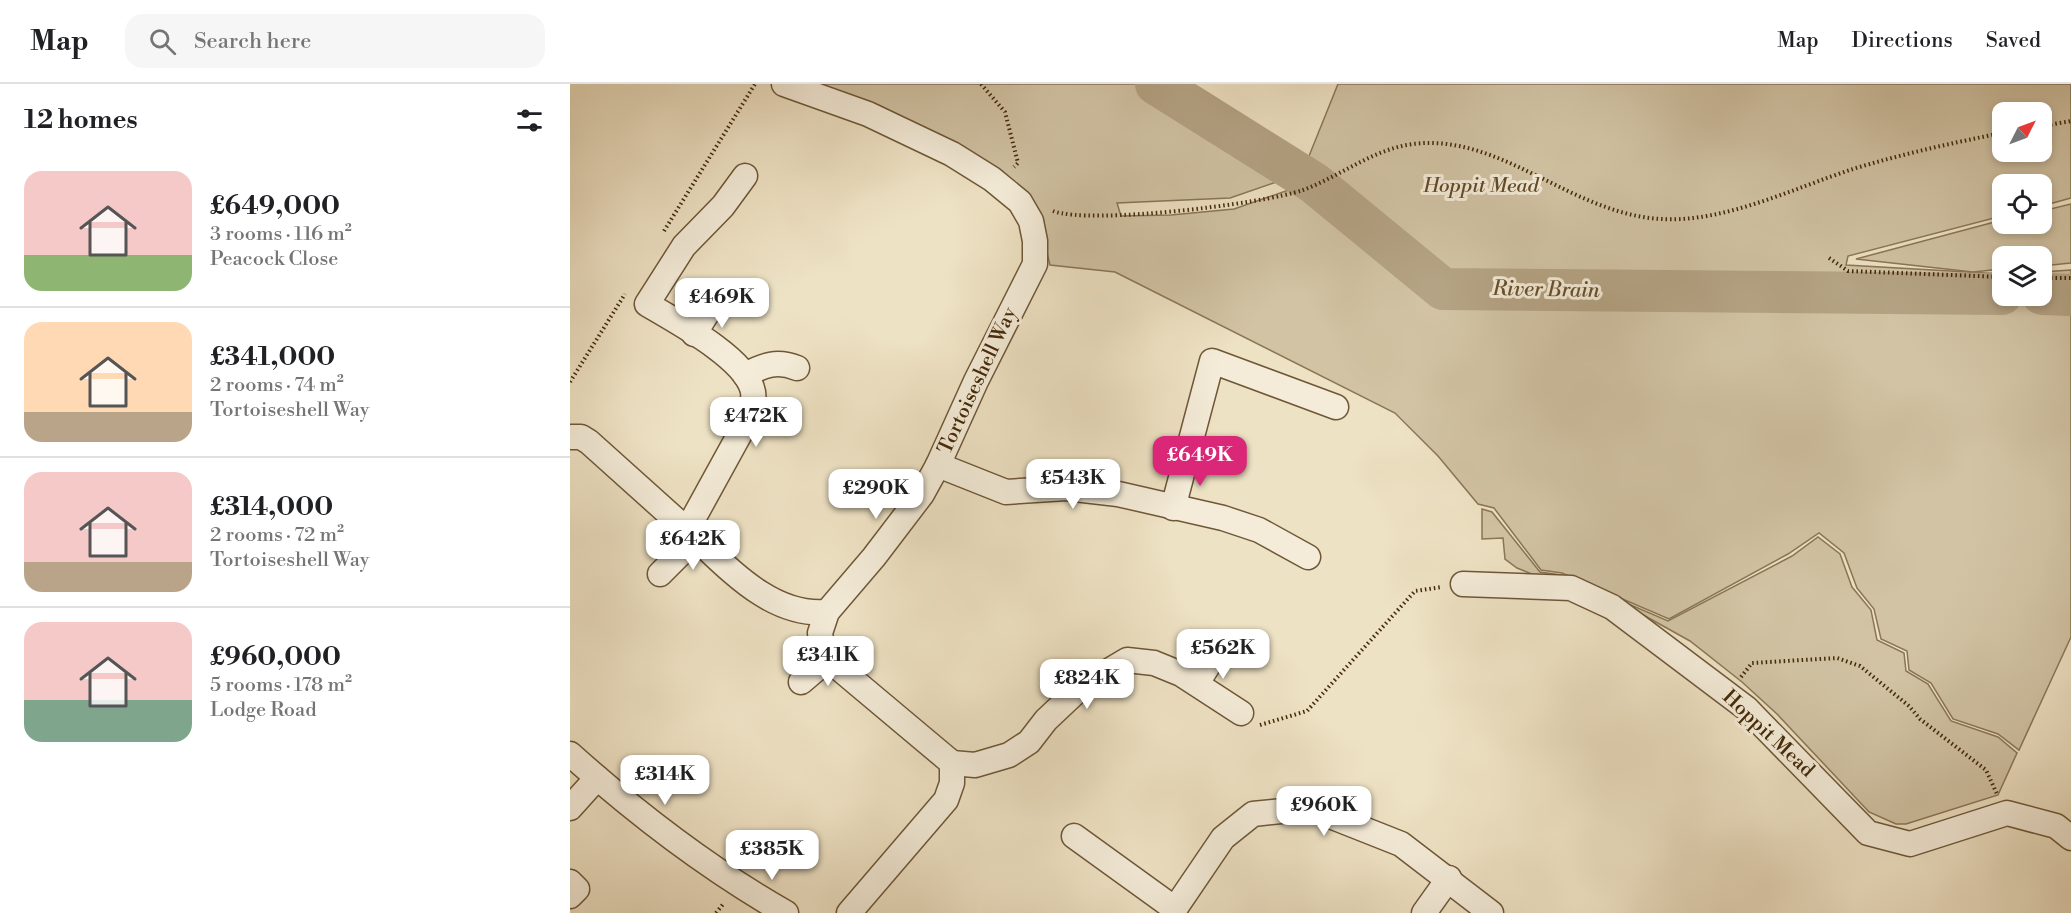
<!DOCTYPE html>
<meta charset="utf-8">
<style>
:root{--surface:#fff;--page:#f6f6f6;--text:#202124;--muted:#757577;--line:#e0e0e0;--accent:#db2777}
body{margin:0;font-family:"Libre Bodoni",serif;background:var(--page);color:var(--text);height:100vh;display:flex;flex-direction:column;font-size:22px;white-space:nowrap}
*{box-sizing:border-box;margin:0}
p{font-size:20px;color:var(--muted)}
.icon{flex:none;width:33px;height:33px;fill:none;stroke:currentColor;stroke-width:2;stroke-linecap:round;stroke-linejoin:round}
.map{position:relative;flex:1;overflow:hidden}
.sheet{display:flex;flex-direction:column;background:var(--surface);width:570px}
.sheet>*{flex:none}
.needle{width:39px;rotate:48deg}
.fabs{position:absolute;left:1422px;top:18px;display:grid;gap:12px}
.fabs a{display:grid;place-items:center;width:60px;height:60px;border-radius:12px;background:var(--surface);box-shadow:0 3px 9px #0003;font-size:30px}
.price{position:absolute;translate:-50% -51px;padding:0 14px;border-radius:12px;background:#fff;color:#222;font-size:20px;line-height:39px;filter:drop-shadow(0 2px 3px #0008)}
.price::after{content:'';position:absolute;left:50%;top:36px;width:18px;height:14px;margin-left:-9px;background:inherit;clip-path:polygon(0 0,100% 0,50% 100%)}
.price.current{background:var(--accent);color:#fff}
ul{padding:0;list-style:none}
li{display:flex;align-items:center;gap:18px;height:150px;padding:0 24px}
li+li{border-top:2px solid var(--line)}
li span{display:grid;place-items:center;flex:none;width:168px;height:120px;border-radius:18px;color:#555}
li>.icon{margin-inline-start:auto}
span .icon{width:72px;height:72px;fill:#fffc;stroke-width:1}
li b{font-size:26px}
h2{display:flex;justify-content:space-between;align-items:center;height:72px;padding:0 24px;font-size:26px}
header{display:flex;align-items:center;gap:36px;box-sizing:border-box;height:84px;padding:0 30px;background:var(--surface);border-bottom:2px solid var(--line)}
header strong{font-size:28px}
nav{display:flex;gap:33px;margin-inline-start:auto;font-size:21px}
.search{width:420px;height:54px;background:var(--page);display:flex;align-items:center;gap:15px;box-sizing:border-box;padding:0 21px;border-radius:18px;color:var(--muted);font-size:22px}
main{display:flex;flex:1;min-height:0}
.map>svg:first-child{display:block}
</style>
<header>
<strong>Map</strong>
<div class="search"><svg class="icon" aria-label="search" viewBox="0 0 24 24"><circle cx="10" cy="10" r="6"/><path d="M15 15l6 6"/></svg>Search here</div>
<nav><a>Map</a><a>Directions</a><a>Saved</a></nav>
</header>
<main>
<section class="sheet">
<h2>12 homes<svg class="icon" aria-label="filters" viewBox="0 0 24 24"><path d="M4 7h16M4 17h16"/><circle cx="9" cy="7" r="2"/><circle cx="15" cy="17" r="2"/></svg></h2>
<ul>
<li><span style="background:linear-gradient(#f6c9c9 70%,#8fb573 0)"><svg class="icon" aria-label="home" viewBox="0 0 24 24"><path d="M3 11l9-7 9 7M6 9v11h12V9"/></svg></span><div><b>£649,000</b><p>3 rooms · 116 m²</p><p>Peacock Close</p></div></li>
<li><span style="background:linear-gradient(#ffd9b3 75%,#b9a48a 0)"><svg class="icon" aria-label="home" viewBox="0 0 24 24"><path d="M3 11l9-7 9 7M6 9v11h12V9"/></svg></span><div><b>£341,000</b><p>2 rooms · 74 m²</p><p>Tortoiseshell Way</p></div></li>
<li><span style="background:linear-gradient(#f6c9c9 75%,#b9a48a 0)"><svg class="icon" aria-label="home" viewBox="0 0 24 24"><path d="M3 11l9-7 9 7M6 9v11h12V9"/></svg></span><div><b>£314,000</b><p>2 rooms · 72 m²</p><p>Tortoiseshell Way</p></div></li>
<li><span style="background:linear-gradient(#f6c9c9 65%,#7fa58c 0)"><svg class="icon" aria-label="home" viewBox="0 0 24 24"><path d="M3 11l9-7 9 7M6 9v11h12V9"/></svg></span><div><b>£960,000</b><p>5 rooms · 178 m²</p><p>Lodge Road</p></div></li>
</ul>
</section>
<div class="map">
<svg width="1501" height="829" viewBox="0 0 1501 829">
<rect width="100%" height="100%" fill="#eee2c4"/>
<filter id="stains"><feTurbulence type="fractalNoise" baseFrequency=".00333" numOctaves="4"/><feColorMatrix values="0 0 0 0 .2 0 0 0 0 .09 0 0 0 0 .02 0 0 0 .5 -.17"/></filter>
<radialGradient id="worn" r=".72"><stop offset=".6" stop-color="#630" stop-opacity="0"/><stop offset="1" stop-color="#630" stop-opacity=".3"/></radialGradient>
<!-- green -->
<g fill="#d1c3a4" stroke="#8a7656" stroke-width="1.5" fill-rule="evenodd">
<path d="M247 0H573L721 93 660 114 547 119 551 132 601 131 664 125 733 101 869 211 1501 218V553L1449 666 1428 650 1383 635 1361 599 1339 586 1337 567 1311 555 1304 525 1287 504 1274 469 1249 449 1218 470 1099 535 992 489 971 486 924 424 908 420 868 372 825 329 545 188 480 181 468 132Z"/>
<path d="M768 0H1501V114L1472 122V100H1432V132L1278 172 1276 181 1432 190V198L1223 190 873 205 735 82ZM1432 28H1472V68H1432Z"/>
<path d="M1501 120V179L1472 182V172H1432V185L1403 188 1286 175 1432 136V140H1472V127Z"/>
<path d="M1501 186V200L1472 199V188Z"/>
<path d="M912 425 922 428 970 488 991 491 1098 537 1222 472 1248 453 1270 470 1282 503 1301 526 1307 556 1334 569 1336 587 1358 600 1381 637 1428 653 1447 669 1428 711 1336 740H1326L1299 728 1207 630 1172 598 1120 557 1059 523 969 493 947 484 935 475 933 454 912 455Z"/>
</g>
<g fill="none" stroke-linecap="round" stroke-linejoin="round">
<!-- river -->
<g stroke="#b4a384" stroke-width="42">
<path d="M586 0 744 99 873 205 1432 210"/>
<path d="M1472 210 1501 211"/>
</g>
<defs>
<g id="minor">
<path d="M214 0 298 30 382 70 422 95 450 118 461 137 465 157V180L406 297 368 381 352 410 304 473 257 528 250 549 253 569 258 575 382 679V699L376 716 279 829"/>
<path d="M175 92 153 122 114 162 77 220C105 237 172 272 182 304 186 315 181 325 178 335L117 446C156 481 199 533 257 528"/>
<path d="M124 250 145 217"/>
<path d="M175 291C194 281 207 276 227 284"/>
<path d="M0 353H11L19 358 117 446"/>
<path d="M368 381 436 408 496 404 548 410 653 434 689 446 738 473"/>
<path d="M603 424 642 277 766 323"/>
<path d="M90 490 126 454"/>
<path d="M893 500 1001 504 1042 523 1176 624 1298 749 1340 760 1437 729 1486 742 1501 754"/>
<path d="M231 598 258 575"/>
<path d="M627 599 645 571"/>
<path d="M0 670C67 730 137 784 216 829"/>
<path d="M382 679 405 681 439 671 459 658 476 636 510 604 557 576 584 579 611 590 671 629"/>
<path d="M0 724 27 694"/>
<path d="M504 752 605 825"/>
<path d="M0 798 7 805 0 812"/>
<path d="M602 829 653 754 683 730 740 724 831 760 921 829"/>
<path d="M854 829 879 794"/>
</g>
</defs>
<!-- minor casing -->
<use href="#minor" stroke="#6e5737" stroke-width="27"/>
<!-- path -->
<g stroke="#442908" stroke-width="4" stroke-dasharray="1.5 3" stroke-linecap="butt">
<path d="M411 0 435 28 448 79 444 83"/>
<path d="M1472 42 1501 37"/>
<path d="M483 127C520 141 693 120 733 106 771 92 803 65 843 60 931 49 1001 130 1091 135 1154 139 1224 104 1283 85 1332 70 1382 59 1432 49"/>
<path d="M94 147 185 0"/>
<path d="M1259 174 1278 187 1432 193"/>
<path d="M1472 194H1501"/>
<path d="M0 298 55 210"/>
<path d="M1171 593 1182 579 1267 574 1290 582 1339 622 1350 635 1416 686 1427 710"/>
<path d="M690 641 737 627 845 507 872 503"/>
<path d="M146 829 154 819"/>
</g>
<!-- minor -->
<use href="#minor" stroke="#f4ecd9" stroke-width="24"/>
</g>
<g text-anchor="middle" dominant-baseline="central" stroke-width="6" stroke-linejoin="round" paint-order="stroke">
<!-- park labels -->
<g font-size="20" font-style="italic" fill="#604827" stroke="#f4ecd9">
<text x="911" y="102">Hoppit Mead</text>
</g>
<!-- street labels -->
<g font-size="20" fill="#442908" stroke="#f4ecd9">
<text transform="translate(408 297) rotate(-65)">Tortoiseshell Way</text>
<text transform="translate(1198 650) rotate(43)">Hoppit Mead</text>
</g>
<!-- water labels -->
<g font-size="21" font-style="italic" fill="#664e2d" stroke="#f4ecd9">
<text transform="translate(976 206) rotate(1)">River Brain</text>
</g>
</g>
<rect width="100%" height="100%" filter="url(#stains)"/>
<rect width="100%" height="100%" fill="url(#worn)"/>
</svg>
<div class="fabs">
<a><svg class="needle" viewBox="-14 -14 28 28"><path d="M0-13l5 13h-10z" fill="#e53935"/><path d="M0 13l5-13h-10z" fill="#757577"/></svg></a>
<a><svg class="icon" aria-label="locate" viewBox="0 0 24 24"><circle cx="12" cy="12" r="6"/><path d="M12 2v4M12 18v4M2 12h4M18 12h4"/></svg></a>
<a><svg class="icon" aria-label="layers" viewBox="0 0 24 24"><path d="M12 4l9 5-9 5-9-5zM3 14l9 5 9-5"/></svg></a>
</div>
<b class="price" style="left:152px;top:245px">£469K</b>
<b class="price" style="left:186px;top:364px">£472K</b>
<b class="price current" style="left:630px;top:403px">£649K</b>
<b class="price" style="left:503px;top:426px">£543K</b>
<b class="price" style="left:306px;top:436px">£290K</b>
<b class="price" style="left:123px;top:487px">£642K</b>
<b class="price" style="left:653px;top:596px">£562K</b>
<b class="price" style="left:258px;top:603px">£341K</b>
<b class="price" style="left:517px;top:626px">£824K</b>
<b class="price" style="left:95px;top:722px">£314K</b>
<b class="price" style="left:754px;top:753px">£960K</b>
<b class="price" style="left:202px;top:797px">£385K</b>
</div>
</main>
